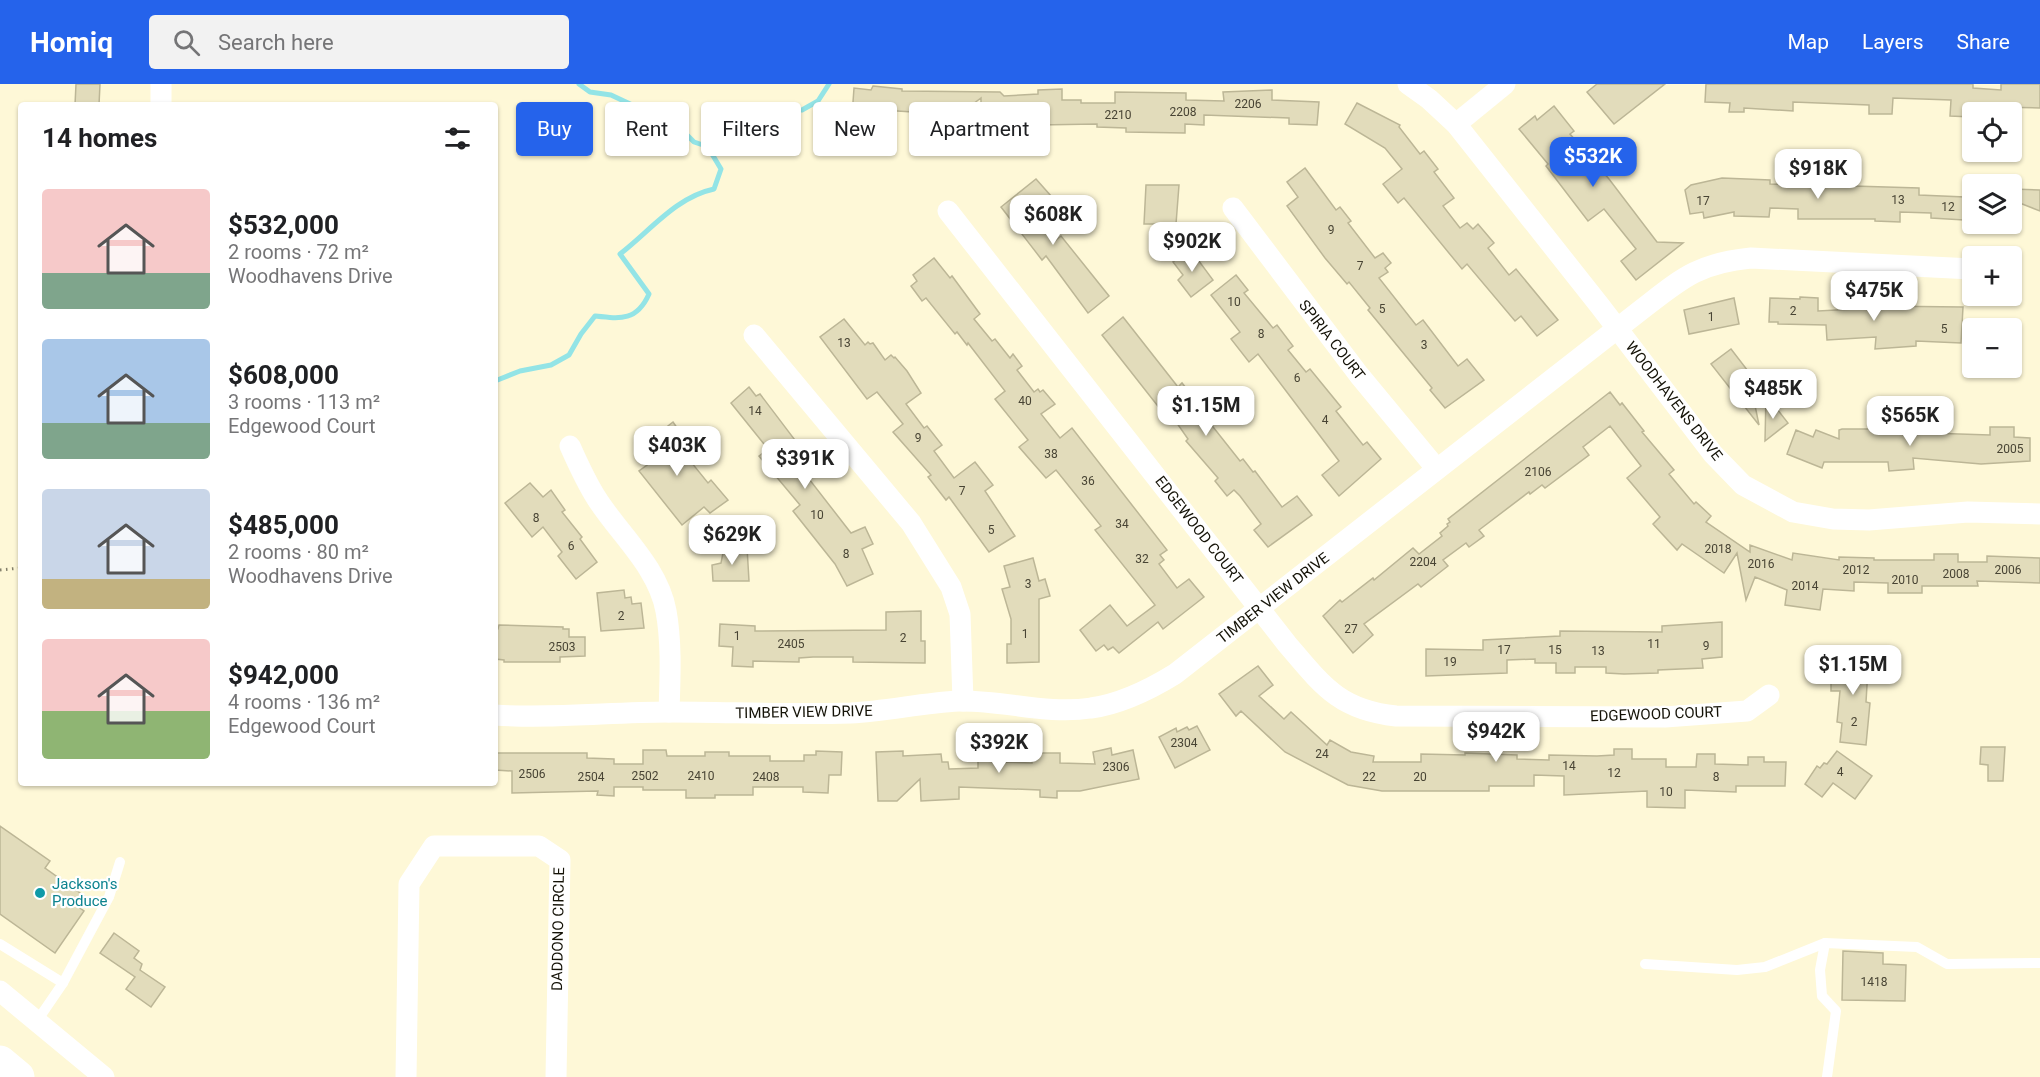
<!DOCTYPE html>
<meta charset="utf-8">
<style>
:root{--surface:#fff;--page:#f2f2f2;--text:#202124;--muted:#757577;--accent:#2563eb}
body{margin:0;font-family:Roboto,sans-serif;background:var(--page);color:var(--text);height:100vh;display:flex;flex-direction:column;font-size:22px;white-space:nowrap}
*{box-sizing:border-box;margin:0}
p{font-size:20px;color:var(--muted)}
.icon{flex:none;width:33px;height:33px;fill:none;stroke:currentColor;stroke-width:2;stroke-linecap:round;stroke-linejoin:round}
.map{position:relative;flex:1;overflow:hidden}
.side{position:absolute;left:18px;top:18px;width:480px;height:684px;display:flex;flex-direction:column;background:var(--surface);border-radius:6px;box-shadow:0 2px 4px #0004}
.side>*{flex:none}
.guide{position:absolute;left:516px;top:18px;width:570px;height:54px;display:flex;gap:12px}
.fabs{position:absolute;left:1962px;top:18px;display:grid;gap:12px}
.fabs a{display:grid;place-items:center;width:60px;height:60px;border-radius:6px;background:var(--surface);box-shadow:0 2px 4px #0004;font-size:30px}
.price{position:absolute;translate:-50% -51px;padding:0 14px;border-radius:12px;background:#fff;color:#222;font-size:20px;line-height:39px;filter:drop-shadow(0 2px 3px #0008)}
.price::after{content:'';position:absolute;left:50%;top:36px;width:18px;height:14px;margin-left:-9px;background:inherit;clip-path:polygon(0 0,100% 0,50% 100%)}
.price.selected{background:var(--accent);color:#fff}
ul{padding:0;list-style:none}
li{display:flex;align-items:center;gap:18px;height:150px;padding:0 24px}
li span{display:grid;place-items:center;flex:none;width:168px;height:120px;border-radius:6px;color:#555}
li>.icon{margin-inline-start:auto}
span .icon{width:72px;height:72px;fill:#fffc;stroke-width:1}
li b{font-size:26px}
h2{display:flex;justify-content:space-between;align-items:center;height:72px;padding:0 24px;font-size:26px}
.tag{padding:0 21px;border-radius:6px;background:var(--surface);box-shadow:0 2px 4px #0004;font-size:21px;line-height:54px}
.tag.selected{background:var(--accent);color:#fff}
header{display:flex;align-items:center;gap:36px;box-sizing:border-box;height:84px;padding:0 30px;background:var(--accent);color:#fff}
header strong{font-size:28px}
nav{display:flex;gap:33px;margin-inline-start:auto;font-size:21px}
.search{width:420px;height:54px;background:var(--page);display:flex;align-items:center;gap:15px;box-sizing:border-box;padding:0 21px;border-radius:6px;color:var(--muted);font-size:22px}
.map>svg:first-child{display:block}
</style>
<header>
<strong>Homiq</strong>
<div class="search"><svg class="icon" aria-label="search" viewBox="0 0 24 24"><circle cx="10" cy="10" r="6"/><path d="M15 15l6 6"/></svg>Search here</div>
<nav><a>Map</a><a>Layers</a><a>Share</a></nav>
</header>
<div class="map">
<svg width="2040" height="993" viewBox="0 0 2040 993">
<rect width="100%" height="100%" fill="#fef8d7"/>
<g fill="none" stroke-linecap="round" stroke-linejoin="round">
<!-- stream -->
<g stroke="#93e4e6" stroke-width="5">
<path d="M579 0 590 8 611 11 643 26 669 33 694 58 712 64"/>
<path d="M495 297 520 287 551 281 569 271 581 250 595 232C621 235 637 237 649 210L620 170C650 147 676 113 714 105L721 85 712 70 713 58 731 44 761 28 802 26 818 17 829 0"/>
</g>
</g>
<!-- building -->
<g fill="#e2dcbb" stroke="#bcb696" stroke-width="1.5">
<path d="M76 0H100L99 21H75Z"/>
<path d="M1597 0H1665L1614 40 1587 8Z"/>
<path d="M1706 0H1973V4L2001 6V0H2040V24L1993 23 1992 28H1972V33L1950 32 1951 16 1893 14 1892 30H1869V21L1793 18V27L1744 24V28H1729L1730 19 1705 18Z"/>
<path d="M873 2 902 5V7L1000 8 1004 12 1038 10V6L1062 5V16H1081V19H1115V8L1186 9V16L1224 17 1223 8 1272 6V16L1319 18 1317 41 1289 40V34L1204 31V41L1185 40V49L1126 48V44L1097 43V40L1038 41V38H1000V42H981V14L965 26 952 25 951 35 913 37V28L881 26 879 48 851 46 854 4 871 6Z"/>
<path d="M1357 19 1400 41 1399 43 1420 70 1424 67 1438 85 1434 88 1454 114 1443 122 1460 144 1467 139 1473 145 1478 140 1494 159 1488 164 1509 191 1516 185 1558 236 1537 252 1521 232 1515 237 1467 180 1462 185 1404 114 1398 119 1383 100 1402 85 1385 64 1345 40Z"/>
<path d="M1554 22 1574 47 1570 50 1609 95 1657 158 1683 159 1636 196 1621 177 1636 165 1604 125 1588 137 1546 82 1548 80 1519 45 1535 32 1537 36Z"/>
<path d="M1305 84 1336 126 1340 123 1351 137 1348 139 1375 174 1383 169 1391 179 1385 184 1388 188 1379 194 1416 241 1423 236 1458 282 1467 275 1484 296 1445 324 1430 306 1432 304 1368 226 1370 224 1349 198 1347 200 1325 174 1287 122 1298 113 1287 98Z"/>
<path d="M1722 94 1770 96V100L1829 101V95H1853V102L1919 104V111L1965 113 1964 136 1931 134V129L1900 128V138L1875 137V135H1798V125L1770 124 1769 133 1734 132V128L1704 134 1703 128 1690 130 1685 106 1691 101Z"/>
<path d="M1036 95 1051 112 1033 125 1056 156 1061 152 1109 212 1088 229 1046 172 1042 176 1001 123Z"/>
<path d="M1146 101H1179L1176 140H1144Z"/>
<path d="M2012 105 2040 106V127L2012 116Z"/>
<path d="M1190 165 1213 196 1191 213 1178 196 1183 191 1173 178Z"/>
<path d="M934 174 950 194 952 192 980 230 974 235 992 257 995 255 1010 274 1013 270 1022 282 1017 286 1034 308 1038 305 1040 308 1043 306 1055 320 1041 330 1060 354 1072 344 1167 466 1160 471 1164 476 1159 480 1177 504 1189 495 1204 513 1163 545 1158 538 1119 569 1113 563 1108 566 1104 561 1096 567 1080 546 1110 521 1127 542 1155 521 1095 446 1101 442 1056 386 1046 394 1019 363 1028 356 995 315 1005 307 968 259 967 261 957 248 955 250 926 214 922 217 911 202 917 197 913 191Z"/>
<path d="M1236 191 1248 206 1244 209 1273 244 1277 241 1293 262 1288 266 1306 288 1310 285 1341 323 1336 327 1363 361 1367 358 1381 375 1339 412 1322 391 1339 377 1258 270 1249 278 1231 255 1240 248 1211 211Z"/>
<path d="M1800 213 1818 214V227L1874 224V222L1963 223 1961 259 1916 257V262L1875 265 1876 253 1827 256 1826 241 1778 240V238H1769L1770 214 1800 215Z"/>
<path d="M1734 214 1739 240 1689 250 1684 226Z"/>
<path d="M1123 233 1178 303 1182 299 1204 327 1202 329 1240 377 1243 375 1253 388 1255 387 1282 423 1297 412 1312 431 1268 463 1254 446 1261 440 1240 412 1234 406 1227 412 1215 397 1218 394 1186 357 1188 355 1172 332 1168 335 1102 251Z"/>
<path d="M844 235 865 261 868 258 870 260 873 259 885 276 891 271 894 274 895 273 907 287 921 309 906 320 924 344 927 342 942 361 934 367 954 394 975 378 993 401 985 407 1015 452 989 468 949 413 946 416 928 393 931 391 893 348 903 340 877 308 867 315 820 253Z"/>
<path d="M1731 265 1748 287 1759 341 1711 280Z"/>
<path d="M749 303 756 312 760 310 801 364 793 370 805 384 802 386 851 449 865 443 873 460 862 465 873 490 847 502 835 480 793 427 800 421 759 372 768 365 731 319Z"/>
<path d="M1610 308 1620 321 1622 319 1644 347 1642 348 1674 386 1669 390 1694 420 1696 418 1711 432 1706 438 1750 468V461L1792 476 1793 469 1839 476V473L1874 474V476H1934V470H1958V478H1987V472L2040 474V499L1977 497 1978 502H1922V509H1888V499L1854 498V507L1823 505 1820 526 1785 521 1787 506 1755 493 1746 516 1737 469 1724 489 1682 460 1677 466 1653 440 1660 433 1627 394 1641 382 1610 342 1583 363 1589 371 1545 404 1542 401 1530 410 1529 408 1479 446 1484 452 1469 463 1466 459 1443 476 1448 482 1421 503 1418 500 1364 540 1373 551 1353 569 1323 532 1340 516 1342 518 1373 494 1374 496 1413 464 1419 470 1442 452 1440 449 1448 442 1447 440 1450 438 1448 435Z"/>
<path d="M1766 311 1788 339 1765 357Z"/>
<path d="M673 338 682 351 674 357 708 399 711 396 728 416 710 429 704 423 682 441 639 387 647 381 636 367Z"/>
<path d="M1990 343H2014V353L2030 354V377L1981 380 1913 374 1914 385 1889 387 1888 378H1824L1822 384 1787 370 1796 346 1813 353 1816 346 1839 355V346L1842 345H1880V350L1928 345 1929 349 1990 351Z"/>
<path d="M530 399 543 413 551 406 565 426 562 428 582 453 580 455 597 478 576 495 558 472 562 468 543 443 532 453 505 419Z"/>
<path d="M747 463 749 497H713L712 481 721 479 724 464Z"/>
<path d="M1033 474 1039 497 1045 495 1050 512 1039 515V578L1007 579V560H1011V535L1002 505 1010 503 1004 482Z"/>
<path d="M624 506 625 514 631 513 632 520 641 519 644 544 601 547 597 509Z"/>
<path d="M921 527V557H925V579L853 578V573H813L799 574V578L753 577V583L732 582 733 563 719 562 720 540 755 542V547L886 546V528Z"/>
<path d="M1722 538V573L1702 575 1703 584 1658 586V589L1624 590 1606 589V583H1575V589H1556V579H1535V575L1507 576V589L1426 592V565L1483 566V556L1560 552V547L1662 548V542Z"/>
<path d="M499 541 563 543V545H569V553H585V572L560 573V578H504V576L495 575V545H498Z"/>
<path d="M1839 567 1869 568 1866 618 1870 619 1866 661 1840 658 1842 639 1837 638 1840 607H1831V588H1839Z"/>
<path d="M1258 582 1273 601 1259 612 1284 635 1291 628 1327 661 1330 656 1351 668 1374 672 1373 678H1421V670L1465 671V669L1517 671V675L1549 676V671L1597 672 1614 671V665H1632V675H1666V683H1696L1697 670H1715V680L1748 681V673H1764V678H1786L1785 702H1736V708L1685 706V724L1647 723V707L1564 711V692L1534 691V702H1489V707H1382L1348 701 1285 668 1241 627 1236 632 1219 610Z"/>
<path d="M1197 642 1210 666 1175 684 1159 653 1176 644 1177 648 1187 643 1189 646Z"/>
<path d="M1981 663H2005L2003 697H1988V681L1980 680Z"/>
<path d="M1111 664 1112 671 1133 666 1139 695 1080 707H1057V714L1040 713V706L959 703V715L921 717 920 695 897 717H878L876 668 903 667V672L941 670 942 678H948L949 685 978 684V668L996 669 995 678 1032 679V669H1060V679L1095 680 1093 668Z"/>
<path d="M643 666H666L667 672H705V668H729V672H770V677H804V671H816V667L842 668 841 691H829L828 709 803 708V703H753V711H715V714H686V706H643V703H614V712L597 711 598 707 512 709V687L495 686V669H587V674L614 675V680H643Z"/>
<path d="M1837 667 1872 692 1855 715 1833 699 1822 713 1805 700 1817 682 1820 684 1824 679 1827 680Z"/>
<path d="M0 742 50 777 45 784 87 814 80 824 84 827 55 869 0 830Z"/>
<path d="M114 849 139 867 134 874 142 880 140 886 165 903 151 923 126 905 135 893 100 869Z"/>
<path d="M1843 867 1883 869V880L1906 881 1905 917 1842 916Z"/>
</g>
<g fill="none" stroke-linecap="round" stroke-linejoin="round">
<!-- path -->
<path stroke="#827e69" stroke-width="3" stroke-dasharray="1.5 4.5" stroke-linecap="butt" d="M0 486 21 484"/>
<!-- service -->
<g stroke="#fff" stroke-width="10">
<path d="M1825 859 1820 886 1822 912 1836 927 1827 993"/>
<path d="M0 860 63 899 37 937"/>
<path d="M1645 880 1737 886 1765 883 1825 859 1917 863 1947 880 2040 879"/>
<path d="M63 899 109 813 120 778"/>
</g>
<!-- minor -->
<g stroke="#fff" stroke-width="21">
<path d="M1408 0 1429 15 1456 40 1600 222 1713 370 1743 401 1793 428 1833 435 1869 436 1968 428 2040 430"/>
<path d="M161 21V0"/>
<path d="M1456 40 1505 0"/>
<path d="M1233 124 1359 291 1436 384"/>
<path d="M948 127 1287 560C1322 601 1339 626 1396 632L1665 633 1747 627 1769 611"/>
<path d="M754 251 911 439 951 503 960 530 963 617"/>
<path d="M570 362C578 380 586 398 597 415 620 451 658 483 666 527 672 560 670 595 669 628"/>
<path d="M495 631C553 635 611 628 668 628 729 628 790 631 851 629 887 627 922 619 959 617 1003 616 1047 631 1091 624 1121 620 1149 606 1175 590L1641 226C1681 195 1698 179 1751 174L1972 185"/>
<path d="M0 907 104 993"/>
<path d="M406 993 409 800 434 762H539L560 776 556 993"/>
</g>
<!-- trunk -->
<path stroke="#fff" stroke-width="33" d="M0 978 18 993"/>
</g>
<!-- markers -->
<circle fill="#0f9aa8" stroke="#fff" stroke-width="2" cx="40" cy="809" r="6"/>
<g text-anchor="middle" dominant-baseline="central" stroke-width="4.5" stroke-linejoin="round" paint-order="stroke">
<!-- number labels -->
<g font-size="12" fill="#484434">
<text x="1248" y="20">2206</text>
<text x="1183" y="28">2208</text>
<text x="1118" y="31">2210</text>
<text x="1898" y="116">13</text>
<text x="1703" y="117">17</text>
<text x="1948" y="123">12</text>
<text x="1331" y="146">9</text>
<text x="1360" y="182">7</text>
<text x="1234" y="218">10</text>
<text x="1382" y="225">5</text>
<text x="1793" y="227">2</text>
<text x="1711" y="233">1</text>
<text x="1944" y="245">5</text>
<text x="1261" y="250">8</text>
<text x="844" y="259">13</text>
<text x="1424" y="261">3</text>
<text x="1297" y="294">6</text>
<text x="1025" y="317">40</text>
<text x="755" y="327">14</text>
<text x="1325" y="336">4</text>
<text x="918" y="354">9</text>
<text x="2010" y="365">2005</text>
<text x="1051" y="370">38</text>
<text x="1538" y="388">2106</text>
<text x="1088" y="397">36</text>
<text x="962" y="407">7</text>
<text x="817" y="431">10</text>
<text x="536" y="434">8</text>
<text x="1122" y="440">34</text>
<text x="991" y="446">5</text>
<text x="571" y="462">6</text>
<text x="1718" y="465">2018</text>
<text x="846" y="470">8</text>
<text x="1142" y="475">32</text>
<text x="1423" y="478">2204</text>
<text x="1761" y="480">2016</text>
<text x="1856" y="486">2012</text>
<text x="2008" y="486">2006</text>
<text x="1956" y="490">2008</text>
<text x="1905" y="496">2010</text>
<text x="1028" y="500">3</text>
<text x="1805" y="502">2014</text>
<text x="621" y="532">2</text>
<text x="1351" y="545">27</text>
<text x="1025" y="550">1</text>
<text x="737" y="552">1</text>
<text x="903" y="554">2</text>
<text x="791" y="560">2405</text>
<text x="1654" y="560">11</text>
<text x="1706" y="562">9</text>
<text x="562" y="563">2503</text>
<text x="1504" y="566">17</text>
<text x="1555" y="566">15</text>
<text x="1598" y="567">13</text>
<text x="1450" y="578">19</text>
<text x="1854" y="638">2</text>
<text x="1184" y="659">2304</text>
<text x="1322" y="670">24</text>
<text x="1569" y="682">14</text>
<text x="1116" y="683">2306</text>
<text x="1840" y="688">4</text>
<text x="1614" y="689">12</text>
<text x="532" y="690">2506</text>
<text x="645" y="692">2502</text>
<text x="701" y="692">2410</text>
<text x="591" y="693">2504</text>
<text x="766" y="693">2408</text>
<text x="1369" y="693">22</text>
<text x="1420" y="693">20</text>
<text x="1716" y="693">8</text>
<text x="1666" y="708">10</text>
<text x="1874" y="898">1418</text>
</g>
<!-- street labels -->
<g font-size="15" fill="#141207" stroke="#fff">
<text transform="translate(1332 256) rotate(52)">SPIRIA COURT</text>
<text transform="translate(1674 317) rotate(52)">WOODHAVENS DRIVE</text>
<text transform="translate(1199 446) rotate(52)">EDGEWOOD COURT</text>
<text transform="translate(1273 514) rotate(-38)">TIMBER VIEW DRIVE</text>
<text transform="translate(804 628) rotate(-1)">TIMBER VIEW DRIVE</text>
<text transform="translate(1656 630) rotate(-2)">EDGEWOOD COURT</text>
<text transform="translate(558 845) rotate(-89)">DADDONO CIRCLE</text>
</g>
<!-- culture labels -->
<g font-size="15" fill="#0d838f" stroke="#fff" text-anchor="start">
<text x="52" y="800">Jackson's<tspan x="52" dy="17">Produce</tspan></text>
</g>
</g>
</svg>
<div class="fabs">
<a><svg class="icon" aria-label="locate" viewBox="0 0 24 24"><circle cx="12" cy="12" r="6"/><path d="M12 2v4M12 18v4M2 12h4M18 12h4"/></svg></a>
<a><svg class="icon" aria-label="layers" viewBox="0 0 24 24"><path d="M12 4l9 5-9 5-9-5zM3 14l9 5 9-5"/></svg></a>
<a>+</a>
<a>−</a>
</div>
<b class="price selected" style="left:1593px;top:104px">$532K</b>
<b class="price" style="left:1818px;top:116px">$918K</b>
<b class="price" style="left:1053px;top:162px">$608K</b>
<b class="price" style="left:1192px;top:189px">$902K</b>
<b class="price" style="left:1874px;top:238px">$475K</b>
<b class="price" style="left:1773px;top:336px">$485K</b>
<b class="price" style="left:1206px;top:353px">$1.15M</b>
<b class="price" style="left:1910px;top:363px">$565K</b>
<b class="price" style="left:677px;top:393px">$403K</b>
<b class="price" style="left:805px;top:406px">$391K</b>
<b class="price" style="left:732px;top:482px">$629K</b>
<b class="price" style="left:1853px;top:612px">$1.15M</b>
<b class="price" style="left:1496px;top:679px">$942K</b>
<b class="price" style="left:999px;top:690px">$392K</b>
<div class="guide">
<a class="tag selected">Buy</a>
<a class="tag">Rent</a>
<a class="tag">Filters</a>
<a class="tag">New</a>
<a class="tag">Apartment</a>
</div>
<section class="side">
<h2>14 homes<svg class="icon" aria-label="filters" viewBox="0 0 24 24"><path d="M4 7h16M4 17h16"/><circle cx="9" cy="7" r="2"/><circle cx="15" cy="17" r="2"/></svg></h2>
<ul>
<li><span style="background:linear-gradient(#f6c9c9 70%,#7fa58c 0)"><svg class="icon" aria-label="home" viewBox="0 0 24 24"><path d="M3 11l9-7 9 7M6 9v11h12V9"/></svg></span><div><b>$532,000</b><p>2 rooms · 72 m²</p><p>Woodhavens Drive</p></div></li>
<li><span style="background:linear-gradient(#a9c7e8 70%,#7fa58c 0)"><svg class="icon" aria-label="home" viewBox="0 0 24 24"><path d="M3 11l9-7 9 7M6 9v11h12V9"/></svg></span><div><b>$608,000</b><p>3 rooms · 113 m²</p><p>Edgewood Court</p></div></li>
<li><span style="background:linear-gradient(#c9d6e8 75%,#c2b280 0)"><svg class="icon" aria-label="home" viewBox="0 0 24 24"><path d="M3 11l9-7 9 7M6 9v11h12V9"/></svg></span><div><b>$485,000</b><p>2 rooms · 80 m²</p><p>Woodhavens Drive</p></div></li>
<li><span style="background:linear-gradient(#f6c9c9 60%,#8fb573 0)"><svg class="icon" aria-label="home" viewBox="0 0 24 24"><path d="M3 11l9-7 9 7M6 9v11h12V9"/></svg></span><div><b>$942,000</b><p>4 rooms · 136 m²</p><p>Edgewood Court</p></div></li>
</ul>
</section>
</div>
